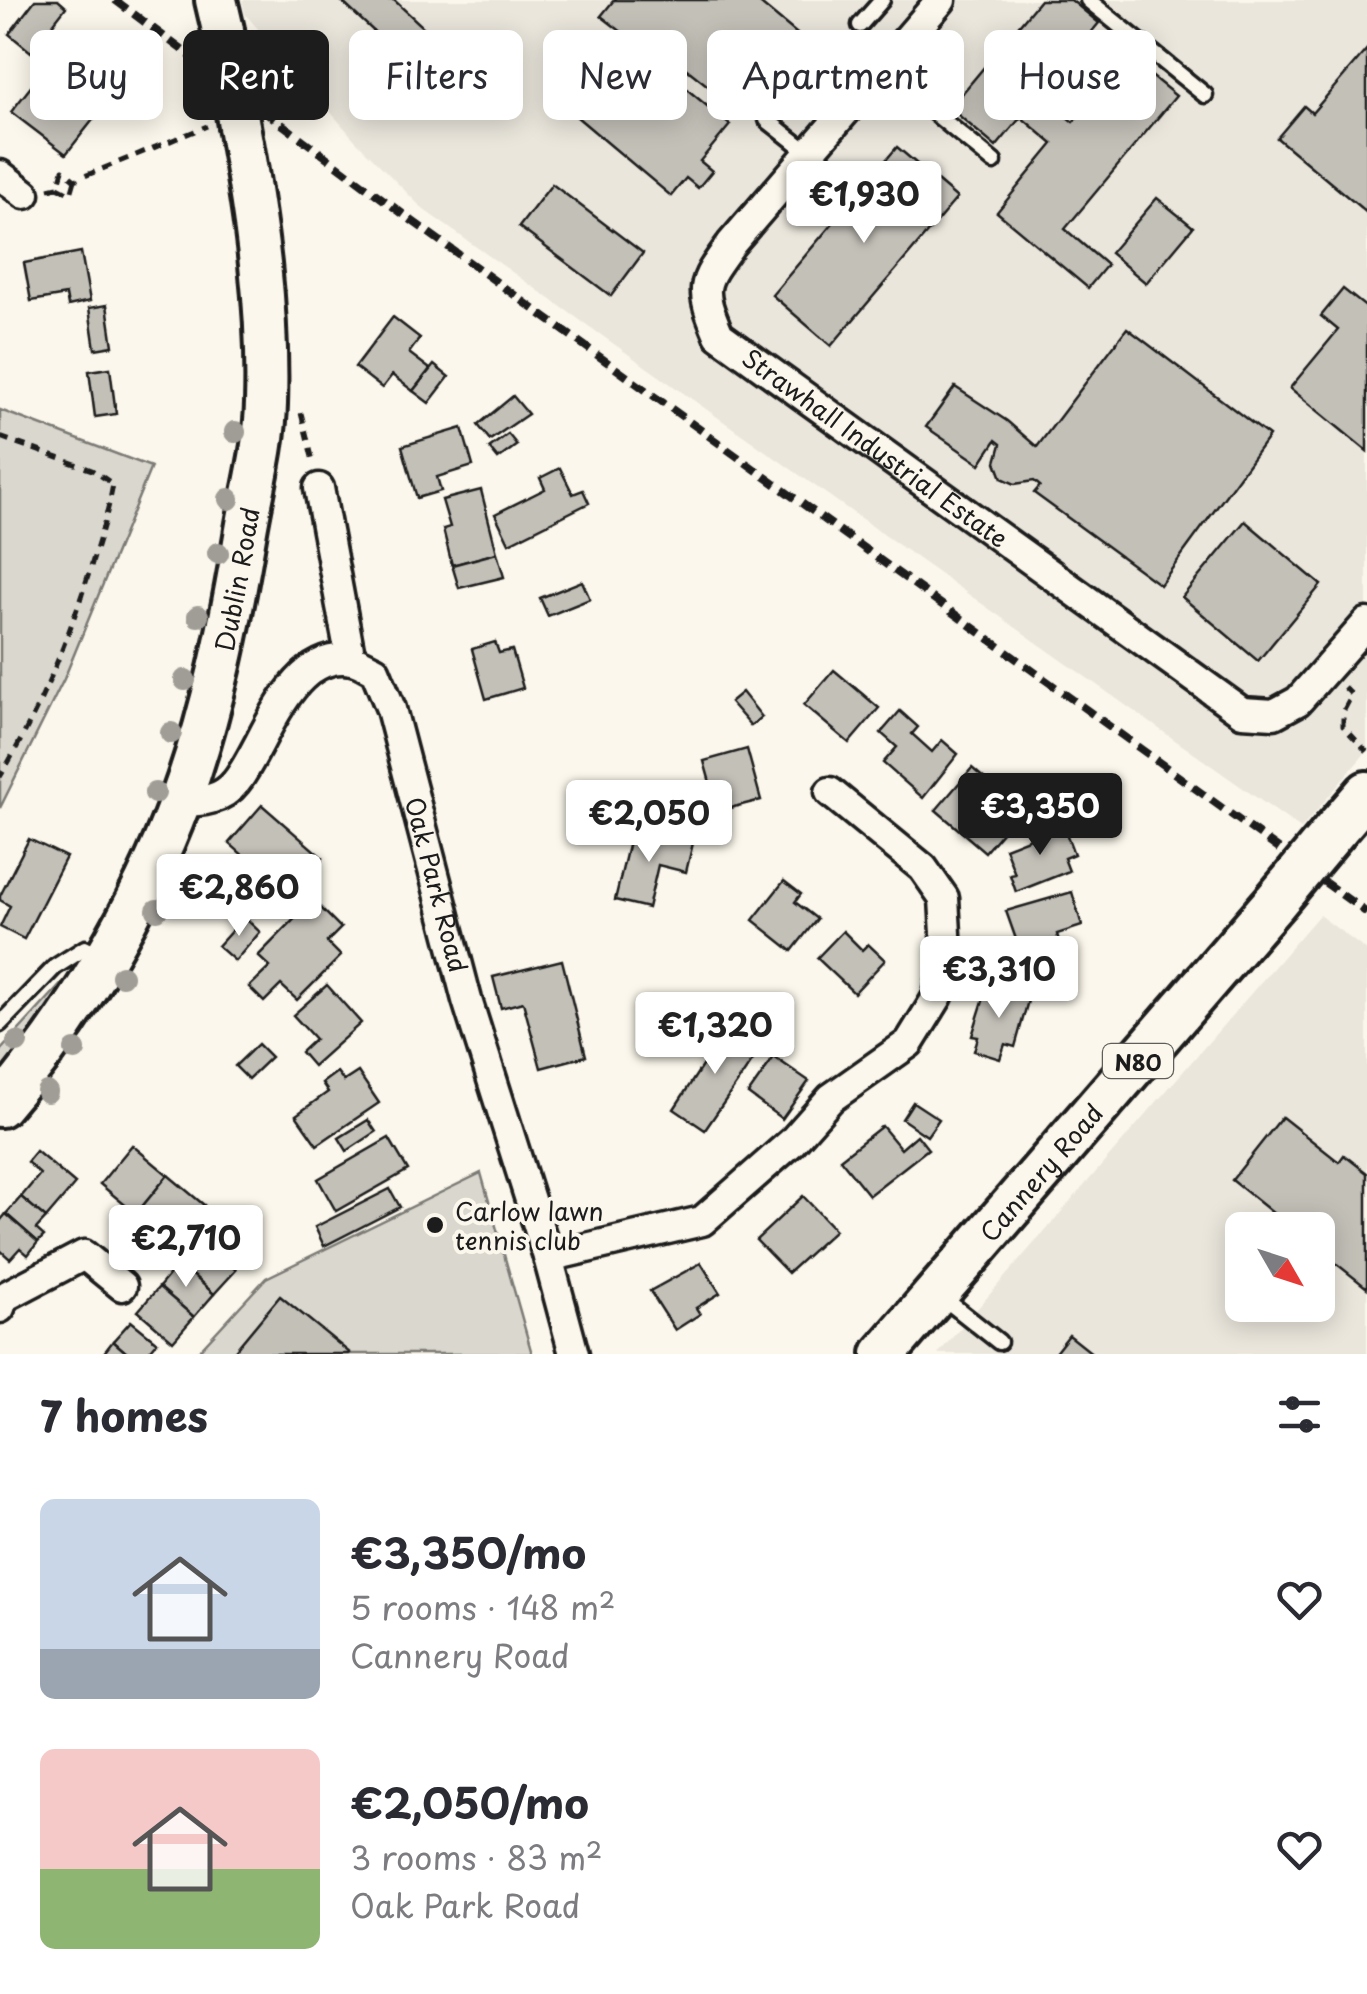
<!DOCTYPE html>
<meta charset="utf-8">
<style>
:root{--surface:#fff;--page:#f2f2f3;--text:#2b2b33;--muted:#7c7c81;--accent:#1c1c1c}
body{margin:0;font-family:"Playpen Sans",sans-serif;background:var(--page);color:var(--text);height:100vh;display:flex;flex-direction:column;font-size:38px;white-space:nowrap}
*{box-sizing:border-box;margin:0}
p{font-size:32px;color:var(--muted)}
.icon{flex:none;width:55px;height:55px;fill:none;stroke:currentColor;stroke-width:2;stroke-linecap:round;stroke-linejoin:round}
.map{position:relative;height:1354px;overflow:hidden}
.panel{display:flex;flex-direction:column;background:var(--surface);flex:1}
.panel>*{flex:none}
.banner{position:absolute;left:30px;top:30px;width:1308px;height:90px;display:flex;gap:20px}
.needle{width:65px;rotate:129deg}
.controls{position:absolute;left:1225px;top:1212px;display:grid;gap:20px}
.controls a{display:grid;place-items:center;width:110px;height:110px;border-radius:15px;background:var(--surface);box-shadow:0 5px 25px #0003;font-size:50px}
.price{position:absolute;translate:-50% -85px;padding:0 22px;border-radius:10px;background:#fff;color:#222;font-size:32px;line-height:65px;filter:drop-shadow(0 2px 5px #0008)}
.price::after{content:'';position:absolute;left:50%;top:60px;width:30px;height:22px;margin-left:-15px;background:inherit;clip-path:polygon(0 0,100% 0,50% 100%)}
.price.active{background:var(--accent);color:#fff}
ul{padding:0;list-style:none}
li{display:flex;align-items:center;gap:30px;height:250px;padding:0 40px}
li span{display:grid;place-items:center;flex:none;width:280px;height:200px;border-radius:15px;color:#555}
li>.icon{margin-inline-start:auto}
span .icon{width:120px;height:120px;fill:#fffc;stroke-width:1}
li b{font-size:42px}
h2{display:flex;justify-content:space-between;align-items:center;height:120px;padding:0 40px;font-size:42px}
.pill{padding:0 35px;border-radius:15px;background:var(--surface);box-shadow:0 5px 25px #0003;font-size:35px;line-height:90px}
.pill.active{background:var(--accent);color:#fff}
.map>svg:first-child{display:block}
</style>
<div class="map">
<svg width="1367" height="1354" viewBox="0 0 1367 1354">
<rect width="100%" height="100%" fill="#fbf7ec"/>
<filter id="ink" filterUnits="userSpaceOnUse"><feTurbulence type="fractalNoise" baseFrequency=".01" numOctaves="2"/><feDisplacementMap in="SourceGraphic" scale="20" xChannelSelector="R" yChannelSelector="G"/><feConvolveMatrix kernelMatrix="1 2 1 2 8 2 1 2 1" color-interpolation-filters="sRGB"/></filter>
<g filter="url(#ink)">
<!-- built -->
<g fill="#eae6dc" fill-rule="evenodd">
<path d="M242 0H1367V751L1301 829 424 210 355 140 245 14Z"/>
<path d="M1319 915 1367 951V1354H938ZM1242 1230H1318V1305H1242Z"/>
</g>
<!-- green -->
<g fill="#dad7ce" stroke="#7b7a75" stroke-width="2.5">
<path d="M0 410 151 467 64 679 0 808Z"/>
<path d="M66 979 72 982 0 1081V1051Z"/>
<path d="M481 1173 532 1354H196L266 1278Z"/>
</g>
<!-- building -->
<g fill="#c3c0b8" stroke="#1c1c1c" stroke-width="2.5">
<path d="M35 0H58L66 7 31 52 9 34Z"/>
<path d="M340 0H394L490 89 465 116Z"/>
<path d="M614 0H756L802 38 773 71 755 56 722 97 659 47 653 56 601 16Z"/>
<path d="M1040 0H1071L1099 23 1040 94 1073 122 1128 57 1176 96 1065 229 1107 265 1088 288 997 212 1053 144 1021 117 996 147 950 108Z"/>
<path d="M623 36 730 125 700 161 712 171 698 188 686 178 671 196 564 106Z"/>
<path d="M1367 49V213L1277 138 1304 106 1312 113Z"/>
<path d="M33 84 73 116 81 105 96 116 66 154 11 112Z"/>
<path d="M897 147 957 198 831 346 772 295Z"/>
<path d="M552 184 643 253 611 296 519 227Z"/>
<path d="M1157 198 1193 227 1146 283 1110 253Z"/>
<path d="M81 252 90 301 68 306 66 295 31 301 24 263Z"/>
<path d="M1343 289 1367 308V451L1290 388 1338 330 1321 316Z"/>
<path d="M107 305 113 346 95 349 89 308Z"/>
<path d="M393 317 420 338 409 353 430 369 413 391 392 375 382 388 355 367Z"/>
<path d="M1127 328 1269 436 1160 585 1034 493 1040 486 1034 481 1015 484 1002 478 996 462 1001 444 996 440 980 464 926 427 955 387 1007 421 1037 447Z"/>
<path d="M434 365 449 377 429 403 413 391Z"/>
<path d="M110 368 116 414 95 417 89 371Z"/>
<path d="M513 396 528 414 490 440 478 425Z"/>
<path d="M462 428 473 466 437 477 441 491 417 498 402 446Z"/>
<path d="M508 434 517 445 498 459 489 448Z"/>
<path d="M560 468 573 494 583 490 589 503 509 543 495 514 545 489 540 478Z"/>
<path d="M481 490 497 553 452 565 443 529 450 527 442 500Z"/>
<path d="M1245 521 1321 585 1258 661 1182 597Z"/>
<path d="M497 553 504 577 459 588 452 565Z"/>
<path d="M582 581 590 599 548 616 540 598Z"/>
<path d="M495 642 499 653 512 650 523 688 486 699 472 649Z"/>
<path d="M834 670 879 708 849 743 804 705Z"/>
<path d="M742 692 762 717 751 726 730 702Z"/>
<path d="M900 711 918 727 912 734 932 752 942 740 958 754 923 798 883 763 897 747 881 733Z"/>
<path d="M747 749 761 800 718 811 704 761Z"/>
<path d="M972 768 1021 810 985 852 936 810Z"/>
<path d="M262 805 323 858 289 896 229 843Z"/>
<path d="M1063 825 1074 854 1064 858 1069 871 1016 892 1010 875 1015 874 1005 848Z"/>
<path d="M632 829 693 843 686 872 658 865 648 908 615 900Z"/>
<path d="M29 839 66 857 24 939 0 927 10 906 0 900V896Z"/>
<path d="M784 881 801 894 795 902 817 919 792 951 753 920Z"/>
<path d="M1072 892 1082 926 1057 934 1066 965 1029 976 1006 911Z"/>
<path d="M313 900 341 928 327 942 341 956 297 1000 281 985 264 1002 249 987 270 967 258 956Z"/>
<path d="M244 917 260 932 235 961 218 946Z"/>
<path d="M843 931 862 950 868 944 885 960 854 993 817 958Z"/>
<path d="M562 960 586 1056 541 1068 523 1002 501 1008 493 977Z"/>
<path d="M327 985 361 1023 313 1066 301 1052 315 1039 293 1015Z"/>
<path d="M988 985 1029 997 1015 1047 1005 1044 1000 1059 974 1051 978 1037 972 1036Z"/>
<path d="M715 1025 757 1054 705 1130 674 1109 708 1057 698 1051Z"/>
<path d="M258 1044 271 1057 248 1079 235 1066Z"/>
<path d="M774 1057 809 1081 782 1119 748 1094Z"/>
<path d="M337 1072 344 1081 358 1072 379 1103 317 1145 296 1115 328 1092 322 1083Z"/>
<path d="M913 1102 939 1119 927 1136 902 1119Z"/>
<path d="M1282 1117 1339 1162 1344 1155 1367 1173V1288L1318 1249V1230H1294L1232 1180Z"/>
<path d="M368 1120 376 1132 347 1151 339 1138Z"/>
<path d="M882 1126 901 1149 917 1135 928 1149 869 1195 840 1159Z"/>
<path d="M389 1138 408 1170 336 1211 318 1179Z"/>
<path d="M132 1145 168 1175 136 1214 100 1184Z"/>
<path d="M36 1151 75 1184 46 1218 21 1197 40 1174 27 1162Z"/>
<path d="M168 1175 204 1205 172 1244 136 1214Z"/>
<path d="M390 1189 400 1207 324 1246 315 1227Z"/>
<path d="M803 1196 835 1230 788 1273 756 1240Z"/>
<path d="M21 1197 46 1218 36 1229 44 1236 38 1242 6 1214Z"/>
<path d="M6 1214 38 1242 28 1255 20 1248 10 1259 0 1250V1221Z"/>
<path d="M201 1239 236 1270 214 1294 179 1263Z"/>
<path d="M179 1263 214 1294 194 1317 159 1287Z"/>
<path d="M701 1263 720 1293 696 1308 700 1314 675 1330 650 1291Z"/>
<path d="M159 1287 194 1317 173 1341 138 1311Z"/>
<path d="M280 1296 350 1353 349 1354H232Z"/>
<path d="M131 1321 157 1342 147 1354H128L113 1341Z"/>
<path d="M1069 1335 1093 1354H1054Z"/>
<path d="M113 1341 128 1354H103Z"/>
</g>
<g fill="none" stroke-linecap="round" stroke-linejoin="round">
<defs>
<g id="lane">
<path d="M1088 0 1205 95"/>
<path d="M860 25 882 0"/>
<path d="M881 69 994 162"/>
<path d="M809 153 767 120 829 46"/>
<path d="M0 1024 55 967 85 948 103 958"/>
<path d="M941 1296 999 1342"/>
</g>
<g id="street">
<path id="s1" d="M941 0 731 244C701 285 699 287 719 335L1242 712 1274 714 1298 701 1367 623"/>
<path d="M0 175 25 194"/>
<path d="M319 488 351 660"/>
<path id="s2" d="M180 802C201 802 222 800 236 782 264 748 290 647 353 660 360 662 368 667 375 670L391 709 467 1000 548 1257 574 1354"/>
<path d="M548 1257 702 1221 792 1142 831 1098 909 1043 938 996 947 952 944 898 923 868 830 792"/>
<path d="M0 1308 4 1297 84 1255 122 1286"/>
</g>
<g id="secondary">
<path d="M216 0 223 30"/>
<path id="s3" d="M0 1106C73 1022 141 907 180 802 212 715 231 621 246 530 253 489 265 445 266 404 269 310 256 218 239 126"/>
</g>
<g id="primary">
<path d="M1335 830 1367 793"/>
<path id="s4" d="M884 1354 1275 902"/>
</g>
</defs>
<!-- lane casing -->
<use href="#lane" stroke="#1c1c1c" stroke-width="21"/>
<!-- street casing -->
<use href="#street" stroke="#1c1c1c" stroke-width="35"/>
<!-- secondary casing -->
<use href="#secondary" stroke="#1c1c1c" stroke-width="48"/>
<!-- primary casing -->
<use href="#primary" stroke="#1c1c1c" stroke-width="50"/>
<!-- path -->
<g stroke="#1c1c1c" stroke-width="5" stroke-dasharray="10 8" stroke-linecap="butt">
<path d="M58 187 71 194 75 180"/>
<path d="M49 189 58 187 63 170 75 180 207 126"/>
<path d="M301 413 313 461"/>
<path d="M0 437 92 470 113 484C108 514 98 543 89 573 64 650 41 707 0 777"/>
<path d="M1344 687 1352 695 1343 712V726L1367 752"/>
</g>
<!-- lane -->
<use href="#lane" stroke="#fbf7ec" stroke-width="14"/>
<!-- street -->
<use href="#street" stroke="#fbf7ec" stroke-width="28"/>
<!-- secondary -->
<use href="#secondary" stroke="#fbf7ec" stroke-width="40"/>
<!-- primary -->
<use href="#primary" stroke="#fbf7ec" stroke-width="42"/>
<!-- rail -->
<path stroke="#1c1c1c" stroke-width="8" stroke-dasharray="15 8" stroke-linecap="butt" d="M115 0 411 220 1367 913"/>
<defs>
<path id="secondary-bridge" d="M223 30 239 126"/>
<path id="primary-bridge" d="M1275 902 1335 830"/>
</defs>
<!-- secondary-bridge casing -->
<use href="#secondary-bridge" stroke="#1c1c1c" stroke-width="48" stroke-linecap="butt"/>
<!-- primary-bridge casing -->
<use href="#primary-bridge" stroke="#1c1c1c" stroke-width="50" stroke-linecap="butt"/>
<!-- secondary-bridge -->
<use href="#secondary-bridge" stroke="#fbf7ec" stroke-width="40"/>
<!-- primary-bridge -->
<use href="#primary-bridge" stroke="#fbf7ec" stroke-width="42"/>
</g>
<!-- trees -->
<g fill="#a09d97">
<circle cx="235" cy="432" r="11"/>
<circle cx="229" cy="499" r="11"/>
<circle cx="218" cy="553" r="11"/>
<circle cx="198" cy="616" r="11"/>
<circle cx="185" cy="680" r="11"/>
<circle cx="171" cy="733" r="11"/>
<circle cx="155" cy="793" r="11"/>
<circle cx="157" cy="910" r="11"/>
<circle cx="122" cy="976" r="11"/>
<circle cx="17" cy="1042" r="11"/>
<circle cx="75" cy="1050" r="11"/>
<circle cx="47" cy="1092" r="11"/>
</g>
</g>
<!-- markers -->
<circle fill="#1c1c1c" stroke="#fbf7ec" stroke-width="4" cx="435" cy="1225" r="10"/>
<g text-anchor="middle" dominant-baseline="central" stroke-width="8" stroke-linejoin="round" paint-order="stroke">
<!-- shield labels -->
<rect fill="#fbf7ec" stroke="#5f5e5a" stroke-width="2.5" x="1103" y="1044" width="70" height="34" rx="8"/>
<g font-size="22" font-weight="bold" fill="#1c1c1c">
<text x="1138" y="1061">N80</text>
</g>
<!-- street labels -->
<g font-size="25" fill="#1c1c1c" stroke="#fbf7ec">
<text stroke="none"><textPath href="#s1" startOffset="615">Strawhall Industrial Estate</textPath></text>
<text stroke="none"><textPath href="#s3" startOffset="585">Dublin Road</textPath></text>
<text stroke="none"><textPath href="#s2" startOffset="490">Oak Park Road</textPath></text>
<text stroke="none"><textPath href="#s4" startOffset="240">Cannery Road</textPath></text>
</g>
<!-- poi labels -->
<g font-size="25" fill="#1c1c1c" stroke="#fbf7ec" text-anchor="start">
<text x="455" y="1211">Carlow lawn<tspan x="455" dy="29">tennis club</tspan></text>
</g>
</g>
</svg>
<div class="controls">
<a><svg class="needle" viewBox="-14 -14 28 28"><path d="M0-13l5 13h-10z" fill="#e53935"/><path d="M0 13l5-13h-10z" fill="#7c7c81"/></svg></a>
</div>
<b class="price" style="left:864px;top:246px">€1,930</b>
<b class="price active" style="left:1040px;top:858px">€3,350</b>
<b class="price" style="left:649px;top:865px">€2,050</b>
<b class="price" style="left:239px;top:939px">€2,860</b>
<b class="price" style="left:999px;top:1021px">€3,310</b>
<b class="price" style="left:715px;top:1077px">€1,320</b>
<b class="price" style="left:186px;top:1290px">€2,710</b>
<div class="banner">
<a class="pill">Buy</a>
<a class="pill active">Rent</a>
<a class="pill">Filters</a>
<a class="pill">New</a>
<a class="pill">Apartment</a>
<a class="pill">House</a>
</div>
</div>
<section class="panel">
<h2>7 homes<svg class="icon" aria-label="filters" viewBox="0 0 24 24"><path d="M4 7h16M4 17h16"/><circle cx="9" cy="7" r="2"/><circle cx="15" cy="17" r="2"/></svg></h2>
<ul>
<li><span style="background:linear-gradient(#c9d6e8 75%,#9aa5b1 0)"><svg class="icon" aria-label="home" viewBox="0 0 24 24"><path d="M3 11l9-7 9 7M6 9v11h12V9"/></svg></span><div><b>€3,350/mo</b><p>5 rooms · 148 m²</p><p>Cannery Road</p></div><svg class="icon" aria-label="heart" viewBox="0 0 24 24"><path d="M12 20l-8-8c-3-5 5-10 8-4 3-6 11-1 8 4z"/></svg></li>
<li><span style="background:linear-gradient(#f6c9c9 60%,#8fb573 0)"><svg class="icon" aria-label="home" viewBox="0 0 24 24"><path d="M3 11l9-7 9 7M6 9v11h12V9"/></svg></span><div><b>€2,050/mo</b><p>3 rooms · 83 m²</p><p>Oak Park Road</p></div><svg class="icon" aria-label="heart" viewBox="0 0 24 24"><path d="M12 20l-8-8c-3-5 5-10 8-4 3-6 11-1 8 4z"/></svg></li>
</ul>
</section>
